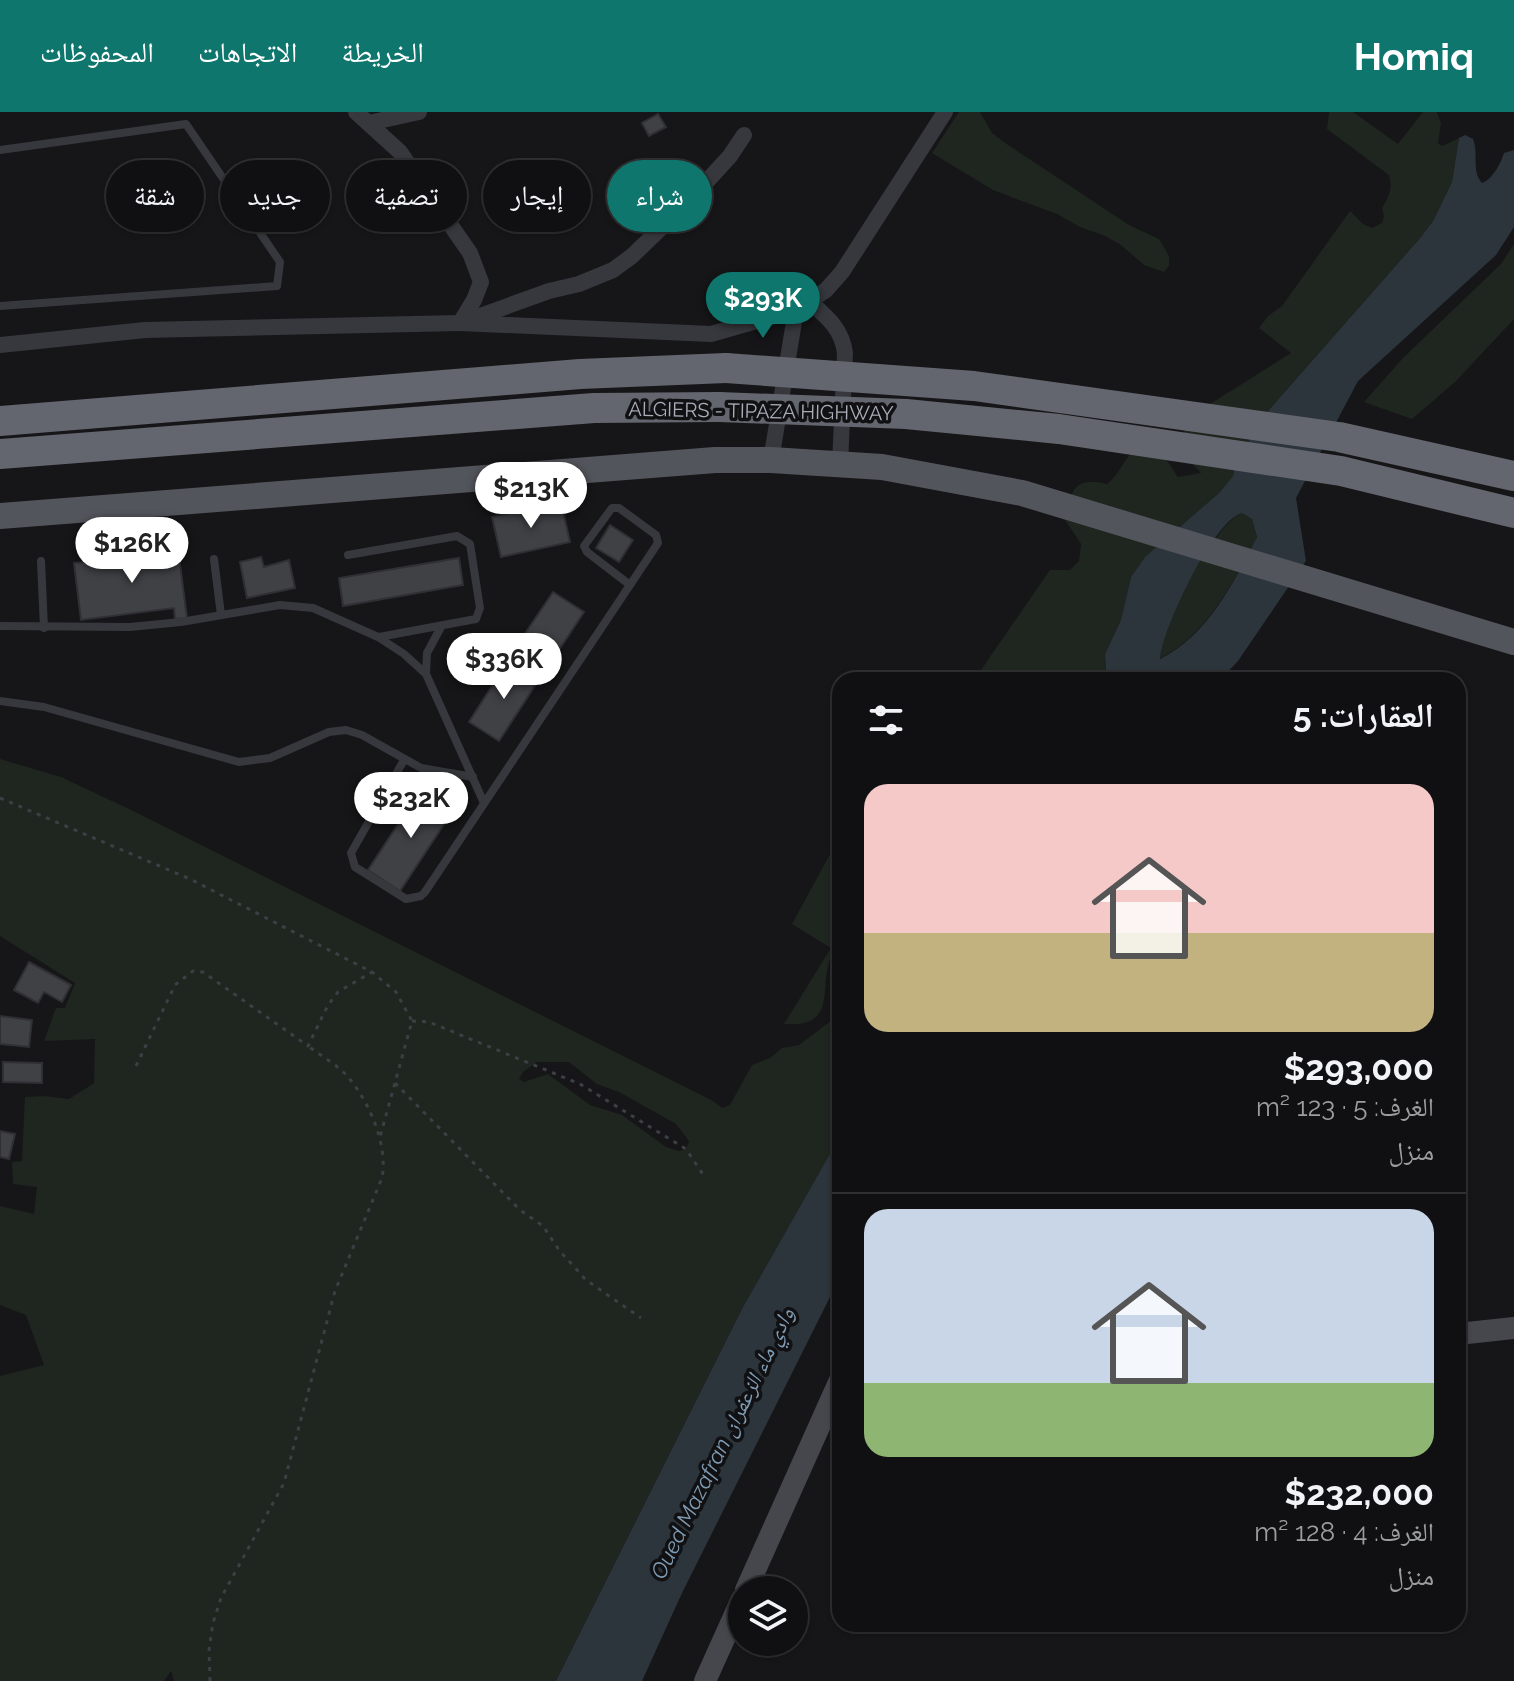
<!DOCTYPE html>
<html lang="ar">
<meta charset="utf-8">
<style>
:root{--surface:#101012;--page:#1e1e20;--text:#f1f3f6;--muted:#9c9d9f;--line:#303032;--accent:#0f766e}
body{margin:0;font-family:Raleway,"Noto Naskh Arabic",sans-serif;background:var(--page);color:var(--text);direction:rtl;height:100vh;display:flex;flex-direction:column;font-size:30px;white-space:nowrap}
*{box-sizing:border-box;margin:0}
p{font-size:26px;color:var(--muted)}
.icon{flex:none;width:44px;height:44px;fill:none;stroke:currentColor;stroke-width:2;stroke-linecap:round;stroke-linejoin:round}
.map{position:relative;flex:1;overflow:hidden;direction:ltr}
.side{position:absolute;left:832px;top:560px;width:634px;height:960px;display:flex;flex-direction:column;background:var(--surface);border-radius:24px;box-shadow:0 2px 6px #0004,0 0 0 2px var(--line);direction:rtl}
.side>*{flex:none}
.guide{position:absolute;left:24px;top:48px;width:688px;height:72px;direction:rtl;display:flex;gap:16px}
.tools{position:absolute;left:728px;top:1464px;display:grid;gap:16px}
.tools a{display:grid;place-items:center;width:80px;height:80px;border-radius:50%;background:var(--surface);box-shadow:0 2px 6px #0004,0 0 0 2px var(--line);font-size:40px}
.price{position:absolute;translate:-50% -68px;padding:0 18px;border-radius:28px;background:#fff;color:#222;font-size:26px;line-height:52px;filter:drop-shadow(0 2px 4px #0008)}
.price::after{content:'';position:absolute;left:50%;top:48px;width:24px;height:18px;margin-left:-12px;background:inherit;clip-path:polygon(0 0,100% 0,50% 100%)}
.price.current{background:var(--accent);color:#fff}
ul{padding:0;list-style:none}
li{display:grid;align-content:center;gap:16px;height:424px;padding:0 32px}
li+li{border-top:2px solid var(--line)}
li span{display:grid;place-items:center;height:248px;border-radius:24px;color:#555}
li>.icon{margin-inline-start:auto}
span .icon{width:144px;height:144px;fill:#fffc;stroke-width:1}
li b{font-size:34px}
h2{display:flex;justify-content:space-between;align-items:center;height:96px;padding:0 32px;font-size:34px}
.chip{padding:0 28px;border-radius:36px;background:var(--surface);box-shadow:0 2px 6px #0004,0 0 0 2px var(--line);font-size:28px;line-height:72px}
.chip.current{background:var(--accent);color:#fff}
header{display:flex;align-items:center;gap:48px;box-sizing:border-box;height:112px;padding:0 40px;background:var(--accent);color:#fff}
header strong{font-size:38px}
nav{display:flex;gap:44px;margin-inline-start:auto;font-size:28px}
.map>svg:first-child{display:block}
</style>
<header>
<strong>Homiq</strong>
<nav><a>الخريطة</a><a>الاتجاهات</a><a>المحفوظات</a></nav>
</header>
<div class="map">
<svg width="1514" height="1569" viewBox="0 0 1514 1569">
<rect width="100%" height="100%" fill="#161618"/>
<!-- green -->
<g fill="#1e261f" fill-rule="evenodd">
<path d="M959 0H980L992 21 1008 33 1129 113 1159 127 1169 144V154L1164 160 1144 153 1121 133 1105 124 1080 115 1057 102 993 78 932 41Z"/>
<path d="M1329 0H1353L1398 32 1423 0H1437L1441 11 1438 31 1442 34 1459 26 1452 70 1433 109 1421 125 1269 298 1237 348 1233 364 1219 381 1145 445 1131 465 1121 508 1105 542 1106 557 1101 568H974L1050 458H1070L1079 449 1081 432 1064 406C1073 377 1073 365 1107 372 1119 363 1124 347 1136 336L1161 340 1178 365 1201 361 1184 343 1181 328 1187 313 1210 292 1291 241 1259 216 1268 204 1282 194 1350 99 1363 112 1372 116 1382 111 1384 104 1382 96C1389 84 1393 77 1389 63L1327 17Z"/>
<path d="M1514 132V207L1455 270 1412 307 1364 290 1404 245 1501 152Z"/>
<path d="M1242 401 1252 407 1257 425C1233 471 1207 523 1159 547 1161 534 1164 522 1169 510 1176 488 1222 406 1242 401Z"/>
<path d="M0 647 61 665 127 696 713 989 722 996 730 993 752 953 770 946 782 936 799 933 840 902V1024L743 1195 556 1569H174L171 1559 164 1569H0V1264L44 1253 26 1203 0 1193V1094L34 1102 37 1075 13 1072 12 1050 22 1049 25 985 43 984 69 987 94 971 95 927 44 929 56 896H65L75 871 0 824ZM537 950H569L597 972 619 980 676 1012 689 1029 686 1037 679 1039 666 1035 622 1003 590 993 548 962 524 970 519 967 523 960Z"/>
<path d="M840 724V839L832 842C817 874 840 916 784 912L831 836 792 812Z"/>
</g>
<!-- water -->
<g fill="#2c353c" fill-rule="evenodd">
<path d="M1465 23 1473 27C1479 42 1471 58 1482 71 1492 68 1501 51 1504 41L1514 38V115L1496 143 1358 269 1296 386 1306 449 1238 549 1220 568H1101L1106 557 1105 542 1121 508 1131 465 1145 445 1219 381 1233 364 1237 348 1269 298 1421 125 1433 109 1452 70 1459 26ZM1242 401 1252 407 1257 425C1234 470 1208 523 1160 547 1162 517 1214 408 1242 401Z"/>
<path d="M840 1024V1165L682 1481 642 1569H556L743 1195Z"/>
</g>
<!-- building -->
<g fill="#404145" stroke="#303034" stroke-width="2">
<path d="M658 2 666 15 649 24 642 11Z"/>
<path d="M561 390 570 430 501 445 492 405Z"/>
<path d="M610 413 633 428 619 450 596 436Z"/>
<path d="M177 429 187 506 175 507 174 496 81 508 74 451 164 440 163 431Z"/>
<path d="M261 445 264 455 289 448 295 476 247 486 240 450Z"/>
<path d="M459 446 463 473 343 494 339 466Z"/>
<path d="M553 480 584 500 543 562 512 541Z"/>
<path d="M508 549 538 569 499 629 469 610Z"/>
<path d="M422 676 454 697 400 779 368 758Z"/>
<path d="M29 850 71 873 62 890 44 880 38 891 14 878Z"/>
<path d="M0 904 32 908 29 935 0 932Z"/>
<path d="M3 950 42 951V971L3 970Z"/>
<path d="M0 1019 15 1022 9 1047 0 1045Z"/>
</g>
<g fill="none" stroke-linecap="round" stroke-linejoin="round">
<!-- path -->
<g stroke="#3d3f44" stroke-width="3" stroke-dasharray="4 6" stroke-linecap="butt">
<path d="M0 686 190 767 372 860 396 880 412 909 380 1025"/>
<path d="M412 909 429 910 580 972 686 1037 704 1064"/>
<path d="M136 954 175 873 193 859 203 860 308 934 328 893 338 880 372 860"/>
<path d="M395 971 520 1098 543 1114 559 1138 586 1168 641 1206"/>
<path d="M210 1569 209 1538 213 1511 221 1486 284 1371 335 1179 382 1066C388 1033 370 991 348 965 338 953 321 944 308 934"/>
</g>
<!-- lane -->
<g stroke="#37383d" stroke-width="8">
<path d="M0 38 186 12 280 150 277 174 0 194"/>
<path d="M348 443 457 424 470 432 480 496 476 507 379 525"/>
<path d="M214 447 221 503"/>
<path d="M41 449 44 516"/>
<path d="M0 514 130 515 181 510 280 493 313 496 378 525 404 542 426 562 484 691"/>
<path d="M426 561 427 541 441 515"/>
<path d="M0 589 44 595 239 650 270 646 329 620 346 618 362 623 421 656 473 665"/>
<path d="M404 648 351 741 355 755 406 787 421 784 425 780 630 473 658 431 656 423 619 396H612L584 434 587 440 630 473"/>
</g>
<!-- street -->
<g stroke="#37383d" stroke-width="16">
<path d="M369 11 419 0"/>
<path d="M810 190C828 206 842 217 845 241L840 352"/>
<path d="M469 208 549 179 579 172 613 158 632 144 688 90 730 44 744 23"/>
<path d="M460 211 711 222 796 198 826 178 842 160 945 0"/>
<path d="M0 233 145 218 460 211 474 188 481 170 470 141 400 40 356 0"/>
<path d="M771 348 796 198"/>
</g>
<!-- secondary -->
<g stroke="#45474d" stroke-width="22">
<path d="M1458 1222 1514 1216"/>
<path d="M746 1478 840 1268"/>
<path d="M705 1569 742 1487"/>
</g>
<!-- primary -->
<path stroke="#53555c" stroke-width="26" d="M0 404 715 348H771L882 355 1022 381 1514 530"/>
<!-- highway -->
<g stroke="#63666e" stroke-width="30">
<path d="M0 309 580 262 726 256"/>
<path d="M0 342 594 296 719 295"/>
</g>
<!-- highway-bridge -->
<g stroke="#63666e" stroke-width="30">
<path d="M726 256 974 274 1339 325 1514 364"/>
<path d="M719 295 906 302 1059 317 1341 359 1514 401"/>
</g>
</g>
<g text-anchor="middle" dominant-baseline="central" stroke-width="7" stroke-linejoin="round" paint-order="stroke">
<!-- street labels -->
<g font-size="20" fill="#a8adb8" stroke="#111113">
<text transform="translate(761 299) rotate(1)">ALGIERS - TIPAZA HIGHWAY</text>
</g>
<!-- water labels -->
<g font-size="22" font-style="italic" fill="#7f9bb3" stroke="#111113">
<text transform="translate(722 1331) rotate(-64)">Oued Mazafran وادي ماء الزعفران</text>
</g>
</g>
</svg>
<div class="tools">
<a><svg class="icon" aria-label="layers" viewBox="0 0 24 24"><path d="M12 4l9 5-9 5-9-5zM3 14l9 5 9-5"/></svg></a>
</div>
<b class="price current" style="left:763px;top:228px">$293K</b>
<b class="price" style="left:531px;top:418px">$213K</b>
<b class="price" style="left:132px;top:473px">$126K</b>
<b class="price" style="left:504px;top:589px">$336K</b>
<b class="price" style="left:411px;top:728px">$232K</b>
<div class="guide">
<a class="chip current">شراء</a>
<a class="chip">إيجار</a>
<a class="chip">تصفية</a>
<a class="chip">جديد</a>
<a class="chip">شقة</a>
</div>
<section class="side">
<h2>العقارات: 5<svg class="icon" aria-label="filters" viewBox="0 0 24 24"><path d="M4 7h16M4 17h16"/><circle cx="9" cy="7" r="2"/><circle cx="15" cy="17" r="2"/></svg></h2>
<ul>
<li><span style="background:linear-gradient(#f6c9c9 60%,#c2b280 0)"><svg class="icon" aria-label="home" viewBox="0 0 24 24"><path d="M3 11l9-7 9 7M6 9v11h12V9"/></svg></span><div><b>$293,000</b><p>الغرف: 5 · 123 m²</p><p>منزل</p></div></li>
<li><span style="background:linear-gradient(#c9d6e8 70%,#8fb573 0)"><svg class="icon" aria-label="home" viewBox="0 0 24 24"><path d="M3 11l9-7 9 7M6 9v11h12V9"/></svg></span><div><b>$232,000</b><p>الغرف: 4 · 128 m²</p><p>منزل</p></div></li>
</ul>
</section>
</div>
